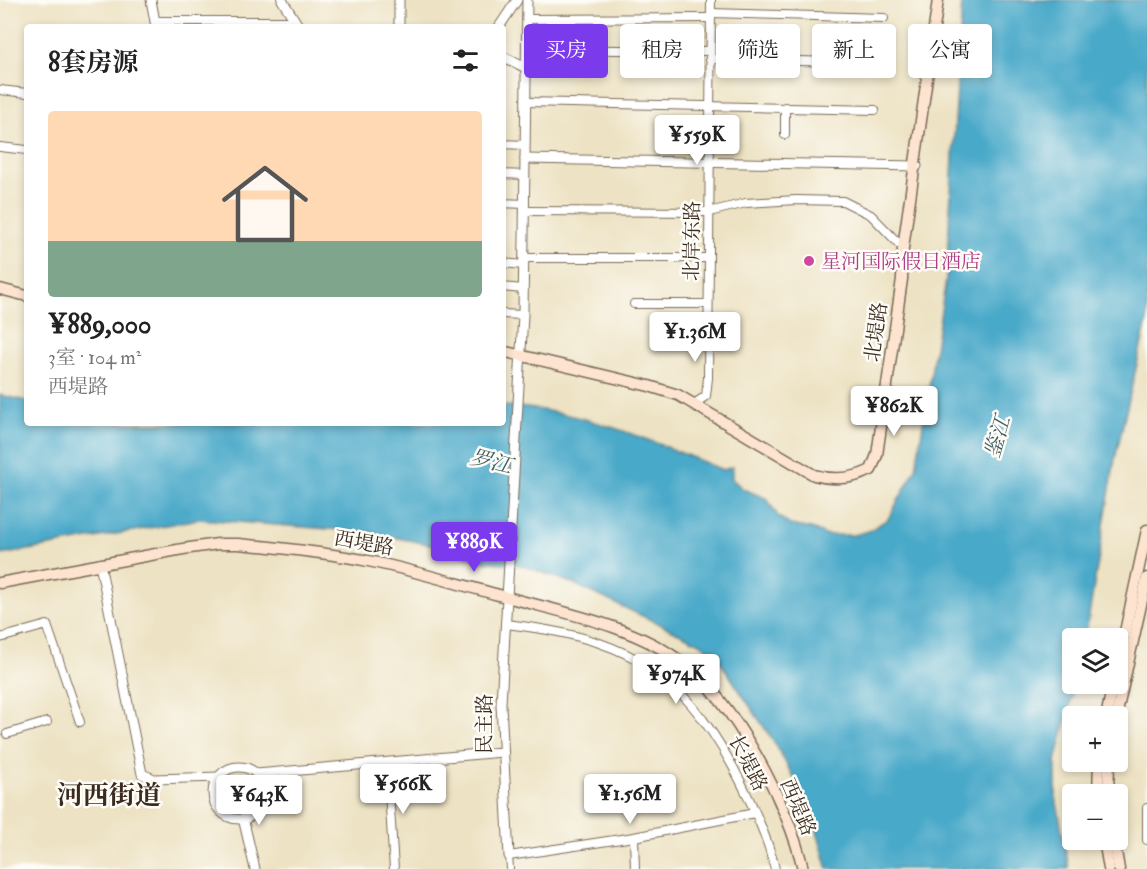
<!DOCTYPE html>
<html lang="zh">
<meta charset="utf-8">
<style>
:root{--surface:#fff;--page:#f6f6f6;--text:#222;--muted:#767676;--accent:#7c3aed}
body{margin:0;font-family:"IM FELL Double Pica","Noto Serif SC",serif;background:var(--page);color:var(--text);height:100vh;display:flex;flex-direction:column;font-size:22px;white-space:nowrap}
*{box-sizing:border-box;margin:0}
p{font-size:20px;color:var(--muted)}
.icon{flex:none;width:33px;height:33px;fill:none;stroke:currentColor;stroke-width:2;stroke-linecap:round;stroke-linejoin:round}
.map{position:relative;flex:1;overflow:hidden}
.side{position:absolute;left:24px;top:24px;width:482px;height:402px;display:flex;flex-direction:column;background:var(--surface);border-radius:6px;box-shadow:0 3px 9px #0003}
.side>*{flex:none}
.banner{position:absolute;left:524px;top:24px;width:532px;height:54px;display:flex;gap:12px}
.controls{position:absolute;left:1062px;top:628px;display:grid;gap:12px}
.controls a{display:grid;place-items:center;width:66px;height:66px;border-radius:6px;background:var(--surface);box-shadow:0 3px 9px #0003;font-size:30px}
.price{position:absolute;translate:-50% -51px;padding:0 14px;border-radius:6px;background:#fff;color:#222;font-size:20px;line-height:39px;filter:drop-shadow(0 2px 3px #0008)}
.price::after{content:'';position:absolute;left:50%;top:36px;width:18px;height:14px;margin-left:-9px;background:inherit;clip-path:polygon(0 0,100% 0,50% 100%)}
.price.active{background:var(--accent);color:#fff}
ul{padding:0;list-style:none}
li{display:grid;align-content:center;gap:12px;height:318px;padding:0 24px}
li span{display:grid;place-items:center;height:186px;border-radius:6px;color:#555}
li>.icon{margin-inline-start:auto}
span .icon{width:108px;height:108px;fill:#fffc;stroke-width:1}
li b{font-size:26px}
h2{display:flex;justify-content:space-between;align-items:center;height:72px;padding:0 24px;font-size:26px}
.tag{padding:0 21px;border-radius:6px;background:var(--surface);box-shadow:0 3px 9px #0003;font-size:21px;line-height:54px}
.tag.active{background:var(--accent);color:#fff}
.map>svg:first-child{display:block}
</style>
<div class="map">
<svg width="1147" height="869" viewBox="0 0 1147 869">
<rect width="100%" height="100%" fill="#fdfcf7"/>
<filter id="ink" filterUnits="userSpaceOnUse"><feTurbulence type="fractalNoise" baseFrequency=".0167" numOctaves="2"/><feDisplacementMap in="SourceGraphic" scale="12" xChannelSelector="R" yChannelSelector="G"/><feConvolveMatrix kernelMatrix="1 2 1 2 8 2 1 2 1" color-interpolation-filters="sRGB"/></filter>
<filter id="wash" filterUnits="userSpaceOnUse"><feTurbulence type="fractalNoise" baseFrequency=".008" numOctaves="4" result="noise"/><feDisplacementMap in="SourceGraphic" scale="24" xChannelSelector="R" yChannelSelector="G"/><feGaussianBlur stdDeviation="1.35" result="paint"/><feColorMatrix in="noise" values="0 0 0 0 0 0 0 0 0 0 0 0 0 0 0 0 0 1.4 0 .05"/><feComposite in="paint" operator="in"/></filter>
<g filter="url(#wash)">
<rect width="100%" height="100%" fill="#ede2c3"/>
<!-- water -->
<path fill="#4aa9c9" stroke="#426a74" stroke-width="1.5" d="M962 0H1147V321L1115 459 1085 639H1072V684H1075L1056 762V797L1069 869H828L810 808 776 745 719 660 702 644 572 583 521 565 480 561 433 545 368 532 199 519 0 555V395L27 401V423H502L503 406C579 409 653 441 723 470L732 467V479L743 489 766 498 778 516 790 525 812 529 825 535H854L869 531 888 519 916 468 946 279Z"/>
</g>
<g filter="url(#ink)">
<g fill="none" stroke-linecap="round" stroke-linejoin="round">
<defs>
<path id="pedestrian" d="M509 856 510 869"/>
<g id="minor">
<path d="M711 13 884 18"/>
<path d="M527 19 711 18"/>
<path d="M155 21H294"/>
<path d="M527 49 710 51"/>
<path d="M710 59 882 63"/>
<path d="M0 90 27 93"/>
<path d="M526 102 875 110"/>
<path d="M785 135V107"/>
<path d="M502 144 525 145"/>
<path d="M0 147 27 150"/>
<path d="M502 174 525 175"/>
<path d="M502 203 525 204"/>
<path d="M525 211 709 212 746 203 796 200 843 201 871 215 903 248"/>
<path d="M524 258H708"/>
<path d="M502 263 524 265"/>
<path d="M502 287 523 289"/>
<path d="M634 304H708"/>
<path d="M502 314 523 315"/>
<path d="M694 404 706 396 708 378 711 0"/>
<path d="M505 624C619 637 677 664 733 767 750 799 767 834 775 869"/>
<path d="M0 638 47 625 80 722"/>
<path d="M7 734 47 722"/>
<path d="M387 762 394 869"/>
<path d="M1147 808V840"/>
<path d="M634 837 635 869"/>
<path d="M509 856 634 837 755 813"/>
</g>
<g id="tertiary">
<path d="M151 0 156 27"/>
<path d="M282 0 299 27"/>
<path d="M399 27V0"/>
<path d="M499 27 517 0"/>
<path d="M502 56 526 68V73"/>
<path d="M525 159 917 166"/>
<path d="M100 564 142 774 154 779 219 777"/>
<circle cx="239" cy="793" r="26"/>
<path d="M257 774 502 752"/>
<path d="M243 818 255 869"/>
<path d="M509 856 501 704 523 315 527 0"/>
</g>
<g id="secondary">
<path d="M0 289 27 296"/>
<path d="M502 351 649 386 678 395 814 475C835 481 853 479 871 470L877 455 902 279 903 248 938 0"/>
<path d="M0 583 183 549 218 544H238C283 548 329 553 373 562 421 572 467 587 514 599 570 614 636 627 683 663 735 702 789 806 803 869"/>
<path d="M1118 664 1147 530"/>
<path d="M1106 717 1113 684"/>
<path d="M1116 717 1147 578"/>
<path d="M1098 795 1099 762"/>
<path d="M1108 795 1109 762"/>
<path d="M1104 840 1109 869"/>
<path d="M1114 840 1119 869"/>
</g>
</defs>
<!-- pedestrian casing -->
<use href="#pedestrian" stroke="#796a58" stroke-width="8"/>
<!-- minor casing -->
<use href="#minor" stroke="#796a58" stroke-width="10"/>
<!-- tertiary casing -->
<use href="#tertiary" stroke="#796a58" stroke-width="11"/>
<!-- secondary casing -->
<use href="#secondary" stroke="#796a58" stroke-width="13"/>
<!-- pedestrian -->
<use href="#pedestrian" stroke="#fff" stroke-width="6"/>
<!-- minor -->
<use href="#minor" stroke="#fff" stroke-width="8"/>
<!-- tertiary -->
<use href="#tertiary" stroke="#fff" stroke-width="9"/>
<!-- secondary -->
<use href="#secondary" stroke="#fde4d0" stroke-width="10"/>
</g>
</g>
<!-- markers -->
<circle fill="#d1479c" stroke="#fdfcf7" stroke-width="2" cx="809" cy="261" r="6"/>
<g text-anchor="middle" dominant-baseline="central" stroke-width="5" stroke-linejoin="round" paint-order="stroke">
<!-- street labels -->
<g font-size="20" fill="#3b2a1e" stroke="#fdfcf7">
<text transform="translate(692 241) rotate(-89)">北岸东路</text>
<text transform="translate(876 332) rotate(-82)">北堤路</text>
<text transform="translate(364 543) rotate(10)">西堤路</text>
<text transform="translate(484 724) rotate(-90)">民主路</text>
<text transform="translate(748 763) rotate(63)">长堤路</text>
<text transform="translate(798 807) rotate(67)">西堤路</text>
</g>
<!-- hotel labels -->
<g font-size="20" fill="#b23c85" stroke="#fdfcf7" text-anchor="start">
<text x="821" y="261">星河国际假日酒店</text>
</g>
<!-- water labels -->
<g font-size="21" font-style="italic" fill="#415d62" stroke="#fdfcf7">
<text transform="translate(998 437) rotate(-74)">鉴江</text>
<text transform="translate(491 462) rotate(14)">罗江</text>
</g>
<!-- district labels -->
<g font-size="26" font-weight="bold" fill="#3b2a1e" stroke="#fdfcf7">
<text x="109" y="796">河西街道</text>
</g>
</g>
</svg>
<div class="controls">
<a><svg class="icon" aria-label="layers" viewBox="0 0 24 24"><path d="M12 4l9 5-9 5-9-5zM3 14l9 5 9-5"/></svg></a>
<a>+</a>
<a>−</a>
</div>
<b class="price" style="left:697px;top:166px">¥559K</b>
<b class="price" style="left:695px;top:363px">¥1.36M</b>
<b class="price" style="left:894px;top:437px">¥862K</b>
<b class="price active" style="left:474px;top:573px">¥889K</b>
<b class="price" style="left:676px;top:705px">¥974K</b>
<b class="price" style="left:403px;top:815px">¥566K</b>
<b class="price" style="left:630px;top:825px">¥1.56M</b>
<b class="price" style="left:259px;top:826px">¥643K</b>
<div class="banner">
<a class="tag active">买房</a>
<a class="tag">租房</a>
<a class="tag">筛选</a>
<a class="tag">新上</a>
<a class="tag">公寓</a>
</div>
<section class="side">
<h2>8套房源<svg class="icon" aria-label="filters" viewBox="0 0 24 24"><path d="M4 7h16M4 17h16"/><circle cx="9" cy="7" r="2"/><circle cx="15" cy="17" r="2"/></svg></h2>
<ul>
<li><span style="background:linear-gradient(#ffd9b3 70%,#7fa58c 0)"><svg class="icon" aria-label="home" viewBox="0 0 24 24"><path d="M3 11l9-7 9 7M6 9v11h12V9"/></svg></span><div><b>¥889,000</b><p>3室 · 104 m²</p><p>西堤路</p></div></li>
</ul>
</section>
</div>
